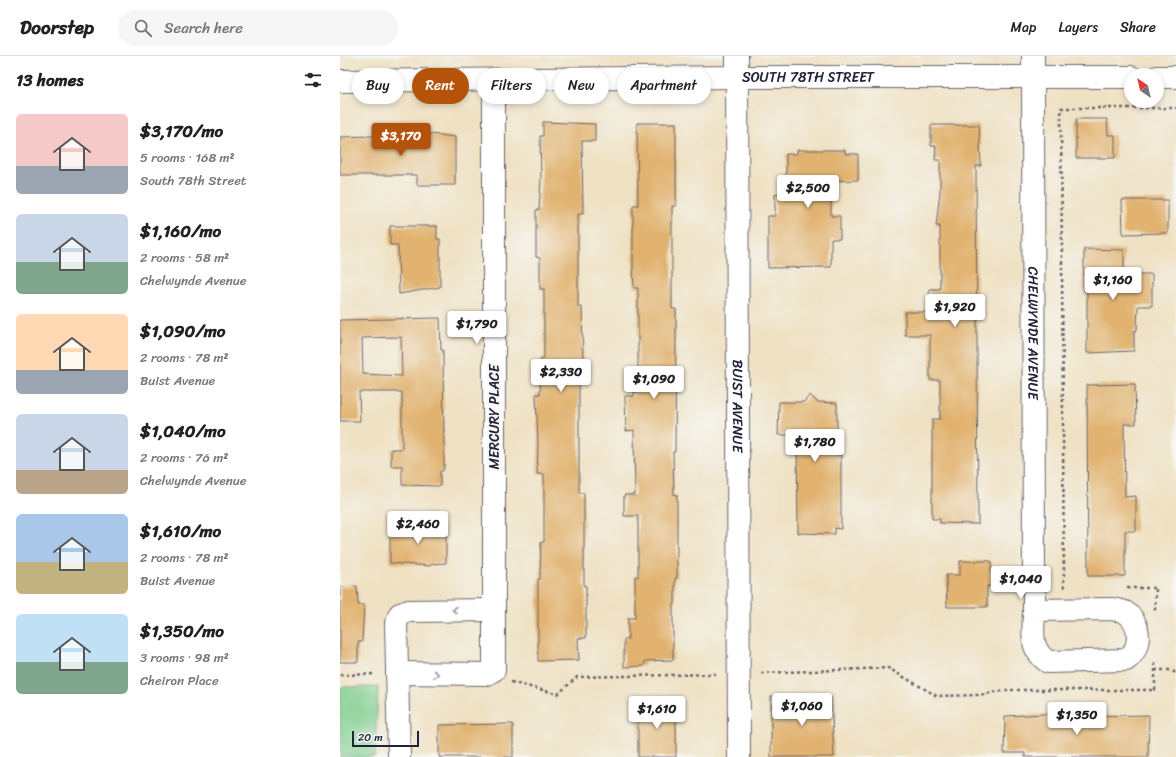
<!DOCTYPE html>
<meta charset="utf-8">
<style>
:root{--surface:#fff;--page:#f6f6f6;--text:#202124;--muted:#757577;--line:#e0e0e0;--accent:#b45309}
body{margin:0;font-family:Sriracha,sans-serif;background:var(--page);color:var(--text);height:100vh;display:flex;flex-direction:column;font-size:15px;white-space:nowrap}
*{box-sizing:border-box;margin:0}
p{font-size:13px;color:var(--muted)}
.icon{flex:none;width:22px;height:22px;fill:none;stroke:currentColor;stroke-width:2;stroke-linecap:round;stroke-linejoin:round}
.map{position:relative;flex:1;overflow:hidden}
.sheet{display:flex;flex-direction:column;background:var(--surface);width:340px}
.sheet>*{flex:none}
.top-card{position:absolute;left:12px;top:12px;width:380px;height:36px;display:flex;gap:8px}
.needle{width:26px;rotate:325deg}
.controls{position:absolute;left:784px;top:12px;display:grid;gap:8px}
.controls a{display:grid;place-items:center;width:40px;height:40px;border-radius:50%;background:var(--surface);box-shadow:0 2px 6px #0003;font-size:20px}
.scale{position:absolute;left:12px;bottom:10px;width:67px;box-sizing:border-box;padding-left:4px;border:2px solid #22223b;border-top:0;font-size:11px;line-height:14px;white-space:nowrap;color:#22223b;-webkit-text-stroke:3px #f6f6f2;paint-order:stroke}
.price{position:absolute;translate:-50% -34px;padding:0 9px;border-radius:4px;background:#fff;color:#222;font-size:13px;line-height:26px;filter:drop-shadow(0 1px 2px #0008)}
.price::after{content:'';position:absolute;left:50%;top:24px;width:12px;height:9px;margin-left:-6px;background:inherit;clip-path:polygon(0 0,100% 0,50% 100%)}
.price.active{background:var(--accent);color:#fff}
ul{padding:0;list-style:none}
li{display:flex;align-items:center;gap:12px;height:100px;padding:0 16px}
li span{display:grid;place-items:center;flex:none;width:112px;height:80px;border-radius:6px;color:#555}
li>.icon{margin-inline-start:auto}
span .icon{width:48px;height:48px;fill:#fffc;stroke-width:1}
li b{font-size:17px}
h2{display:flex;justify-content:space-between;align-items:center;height:48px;padding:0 16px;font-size:17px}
.chip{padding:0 14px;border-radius:18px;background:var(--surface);box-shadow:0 2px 6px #0003;font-size:14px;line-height:36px}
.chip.active{background:var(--accent);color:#fff}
header{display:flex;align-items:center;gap:24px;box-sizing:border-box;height:56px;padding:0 20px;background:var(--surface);border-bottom:1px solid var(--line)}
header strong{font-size:19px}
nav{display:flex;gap:22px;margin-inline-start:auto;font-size:14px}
.search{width:280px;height:36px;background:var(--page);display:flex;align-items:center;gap:10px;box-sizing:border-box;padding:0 14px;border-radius:22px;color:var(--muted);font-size:15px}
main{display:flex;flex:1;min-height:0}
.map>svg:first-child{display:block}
</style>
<header>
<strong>Doorstep</strong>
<div class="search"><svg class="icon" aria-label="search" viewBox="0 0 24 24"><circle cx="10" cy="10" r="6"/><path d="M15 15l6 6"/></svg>Search here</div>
<nav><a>Map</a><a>Layers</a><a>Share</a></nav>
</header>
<main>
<section class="sheet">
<h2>13 homes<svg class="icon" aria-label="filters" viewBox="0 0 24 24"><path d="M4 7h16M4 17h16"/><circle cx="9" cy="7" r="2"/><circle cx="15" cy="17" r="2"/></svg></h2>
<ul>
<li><span style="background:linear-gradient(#f6c9c9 65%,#9aa5b1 0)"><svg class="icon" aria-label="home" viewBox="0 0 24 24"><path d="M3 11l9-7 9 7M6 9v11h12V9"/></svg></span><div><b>$3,170/mo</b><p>5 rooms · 168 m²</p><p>South 78th Street</p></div></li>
<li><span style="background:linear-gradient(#c9d6e8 60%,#7fa58c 0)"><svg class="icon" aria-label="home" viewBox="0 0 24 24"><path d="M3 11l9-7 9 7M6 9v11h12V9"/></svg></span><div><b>$1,160/mo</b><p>2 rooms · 58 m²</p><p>Chelwynde Avenue</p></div></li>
<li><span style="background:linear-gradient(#ffd9b3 70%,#9aa5b1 0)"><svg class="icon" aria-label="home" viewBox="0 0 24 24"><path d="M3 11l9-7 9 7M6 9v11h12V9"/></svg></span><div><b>$1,090/mo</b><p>2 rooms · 78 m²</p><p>Buist Avenue</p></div></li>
<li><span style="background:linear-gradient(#c9d6e8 70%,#b9a48a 0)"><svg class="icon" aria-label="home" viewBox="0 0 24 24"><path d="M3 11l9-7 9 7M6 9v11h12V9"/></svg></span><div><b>$1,040/mo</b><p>2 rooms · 76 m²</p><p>Chelwynde Avenue</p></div></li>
<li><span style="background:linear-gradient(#a9c7e8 60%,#c2b280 0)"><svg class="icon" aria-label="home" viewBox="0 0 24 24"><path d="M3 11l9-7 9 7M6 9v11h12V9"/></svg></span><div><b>$1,610/mo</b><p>2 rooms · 78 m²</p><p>Buist Avenue</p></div></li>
<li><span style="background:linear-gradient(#bfe0f5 60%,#7fa58c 0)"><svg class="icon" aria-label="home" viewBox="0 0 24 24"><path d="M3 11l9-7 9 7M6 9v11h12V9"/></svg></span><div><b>$1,350/mo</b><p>3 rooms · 98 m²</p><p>Cheiron Place</p></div></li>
</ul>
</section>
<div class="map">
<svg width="836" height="701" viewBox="0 0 836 701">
<rect width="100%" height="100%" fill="#f6f6f2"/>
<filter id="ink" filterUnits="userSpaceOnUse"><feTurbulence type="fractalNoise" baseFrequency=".025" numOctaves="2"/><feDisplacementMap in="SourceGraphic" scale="8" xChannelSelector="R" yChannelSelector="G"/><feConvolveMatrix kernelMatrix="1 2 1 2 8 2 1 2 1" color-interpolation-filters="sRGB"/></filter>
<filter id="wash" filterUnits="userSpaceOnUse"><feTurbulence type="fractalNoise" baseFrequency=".012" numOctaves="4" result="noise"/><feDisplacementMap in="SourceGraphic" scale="16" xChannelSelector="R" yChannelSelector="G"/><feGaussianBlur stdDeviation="0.9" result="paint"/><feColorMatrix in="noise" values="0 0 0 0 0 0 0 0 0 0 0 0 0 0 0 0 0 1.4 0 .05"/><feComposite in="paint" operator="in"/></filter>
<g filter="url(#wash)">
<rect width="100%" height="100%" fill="#efe1c3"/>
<!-- green -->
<path fill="#80ce8e" stroke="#517864" d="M0 631H38L35 701H0Z"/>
<g id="blocks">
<!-- building -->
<g fill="#e1b26f" fill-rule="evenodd">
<path d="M736 63H767L768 79H775V102H736Z"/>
<path d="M203 66 255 68V85H242L243 158H238V251H242L243 307V326H239V437H244V530H246V582H238L239 604 198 605V523H200L201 486H204V418H197L198 387 196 338H200L201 302H204V233H200V202L196 201V154H199L201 123 200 80H203Z"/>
<path d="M297 67H336V150H332V253H336V268L335 396H333L334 439H337V522H335V549H333V604L305 605 304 610 284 611V583H288V562H295V520L298 521V460H284V439H295L294 374 286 375 285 340H294V336H298V232H294L293 211V149H298Z"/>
<path d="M591 69H639L641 110H636L638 468 600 467V463H592V363H600V324H590V279H565V256H590L589 233H600V170H596L600 136V104H595L596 90H591Z"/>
<path d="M90 78 115 81V129H77V119H0V81Z"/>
<path d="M457 94H505V98H518V124L491 125V160H500V183H491V211L428 212V160H435V138H446V98H457Z"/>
<path d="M782 144H828V177L783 178Z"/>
<path d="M50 170H97V183H100V231L59 238 58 189H50Z"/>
<path d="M744 193 784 194V218H812V250H798L797 274 794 275V295L747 297V235H744Z"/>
<path d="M100 262 101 294H103L104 393V410L103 415H100V430L62 429V410H51V393H62V336H19L20 365H0V264ZM61 281 62 320 23 318 22 282Z"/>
<path d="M795 328 796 368H784L785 441 796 440V475H785V520H748L747 329Z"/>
<path d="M470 339 477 346 497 347V399H501V473L495 472V478L458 477 457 379H438L439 346H464Z"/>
<path d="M50 470H106V507L92 508 90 510 50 507Z"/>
<path d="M620 505H651L652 530H647V551H607L606 519H620Z"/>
<path d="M17 530 18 549H24L22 586H18V606H0V531Z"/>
<path d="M431 640 491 641 494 701H431Z"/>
<path d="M336 647V701H298V648Z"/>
<path d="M725 657 747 660 809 659 808 701H685V697H664L665 660Z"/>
<path d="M173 668V701H99V669Z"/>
</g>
</g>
</g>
<g filter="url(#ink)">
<use href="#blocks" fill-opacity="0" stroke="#6a656b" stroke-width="1"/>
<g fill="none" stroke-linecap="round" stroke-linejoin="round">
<defs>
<g id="minor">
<path id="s1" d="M397 0 399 701"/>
<path id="s2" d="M693 0 694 554"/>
<path d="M817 21H836"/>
<path id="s3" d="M0 25 397 21H791"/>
<path d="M772 553C776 554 781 554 785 556 802 567 802 593 786 604L708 606C688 592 694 576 694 554Z"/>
<path d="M57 617 147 618 154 614V24"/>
<path d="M59 701 56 567 60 558 69 555 154 554"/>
</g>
</defs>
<!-- minor casing -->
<use href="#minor" stroke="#6a656b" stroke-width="24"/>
<!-- path -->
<g stroke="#6a656b" stroke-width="2.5" stroke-dasharray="3 3" stroke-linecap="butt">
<path d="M724 532 721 52H836"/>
<path d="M787 532H816L815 556"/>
<path d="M815 614H830L836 617"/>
<path d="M421 617 548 612 597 640 640 639 667 634H815V605"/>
<path d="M0 619 35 618"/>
<path d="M171 626 218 638 237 621 378 618"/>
</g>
<!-- minor -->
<use href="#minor" stroke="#fff" stroke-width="22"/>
</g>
<!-- one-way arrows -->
<defs><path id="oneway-chevron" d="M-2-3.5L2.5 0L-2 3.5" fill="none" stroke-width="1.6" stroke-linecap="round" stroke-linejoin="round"/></defs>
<g stroke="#9c9ca7">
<use href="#oneway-chevron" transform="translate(115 554) rotate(180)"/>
<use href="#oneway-chevron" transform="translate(96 618) rotate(1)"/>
</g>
</g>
<g text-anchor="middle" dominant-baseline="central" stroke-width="4" stroke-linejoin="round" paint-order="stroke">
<!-- street labels -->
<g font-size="14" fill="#22223b" stroke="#f6f6f2">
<text stroke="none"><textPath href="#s3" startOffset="468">SOUTH 78TH STREET</textPath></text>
<text stroke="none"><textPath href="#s2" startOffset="277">CHELWYNDE AVENUE</textPath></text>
<text stroke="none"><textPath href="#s1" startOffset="350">BUIST AVENUE</textPath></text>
<text transform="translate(154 361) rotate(-90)">MERCURY PLACE</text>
</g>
</g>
</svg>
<div class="controls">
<a><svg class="needle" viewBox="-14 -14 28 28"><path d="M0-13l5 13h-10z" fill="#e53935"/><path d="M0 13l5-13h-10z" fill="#757577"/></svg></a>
</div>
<div class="scale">20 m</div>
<b class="price active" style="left:61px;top:101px">$3,170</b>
<b class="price" style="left:468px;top:153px">$2,500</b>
<b class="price" style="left:773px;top:245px">$1,160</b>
<b class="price" style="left:615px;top:272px">$1,920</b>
<b class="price" style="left:137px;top:289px">$1,790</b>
<b class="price" style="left:221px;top:337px">$2,330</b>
<b class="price" style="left:314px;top:344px">$1,090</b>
<b class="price" style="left:475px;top:407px">$1,780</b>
<b class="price" style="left:78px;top:489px">$2,460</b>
<b class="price" style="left:681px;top:544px">$1,040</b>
<b class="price" style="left:462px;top:671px">$1,060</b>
<b class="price" style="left:317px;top:674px">$1,610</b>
<b class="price" style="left:737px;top:680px">$1,350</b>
<div class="top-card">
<a class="chip">Buy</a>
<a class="chip active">Rent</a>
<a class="chip">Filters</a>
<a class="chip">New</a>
<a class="chip">Apartment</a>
</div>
</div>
</main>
